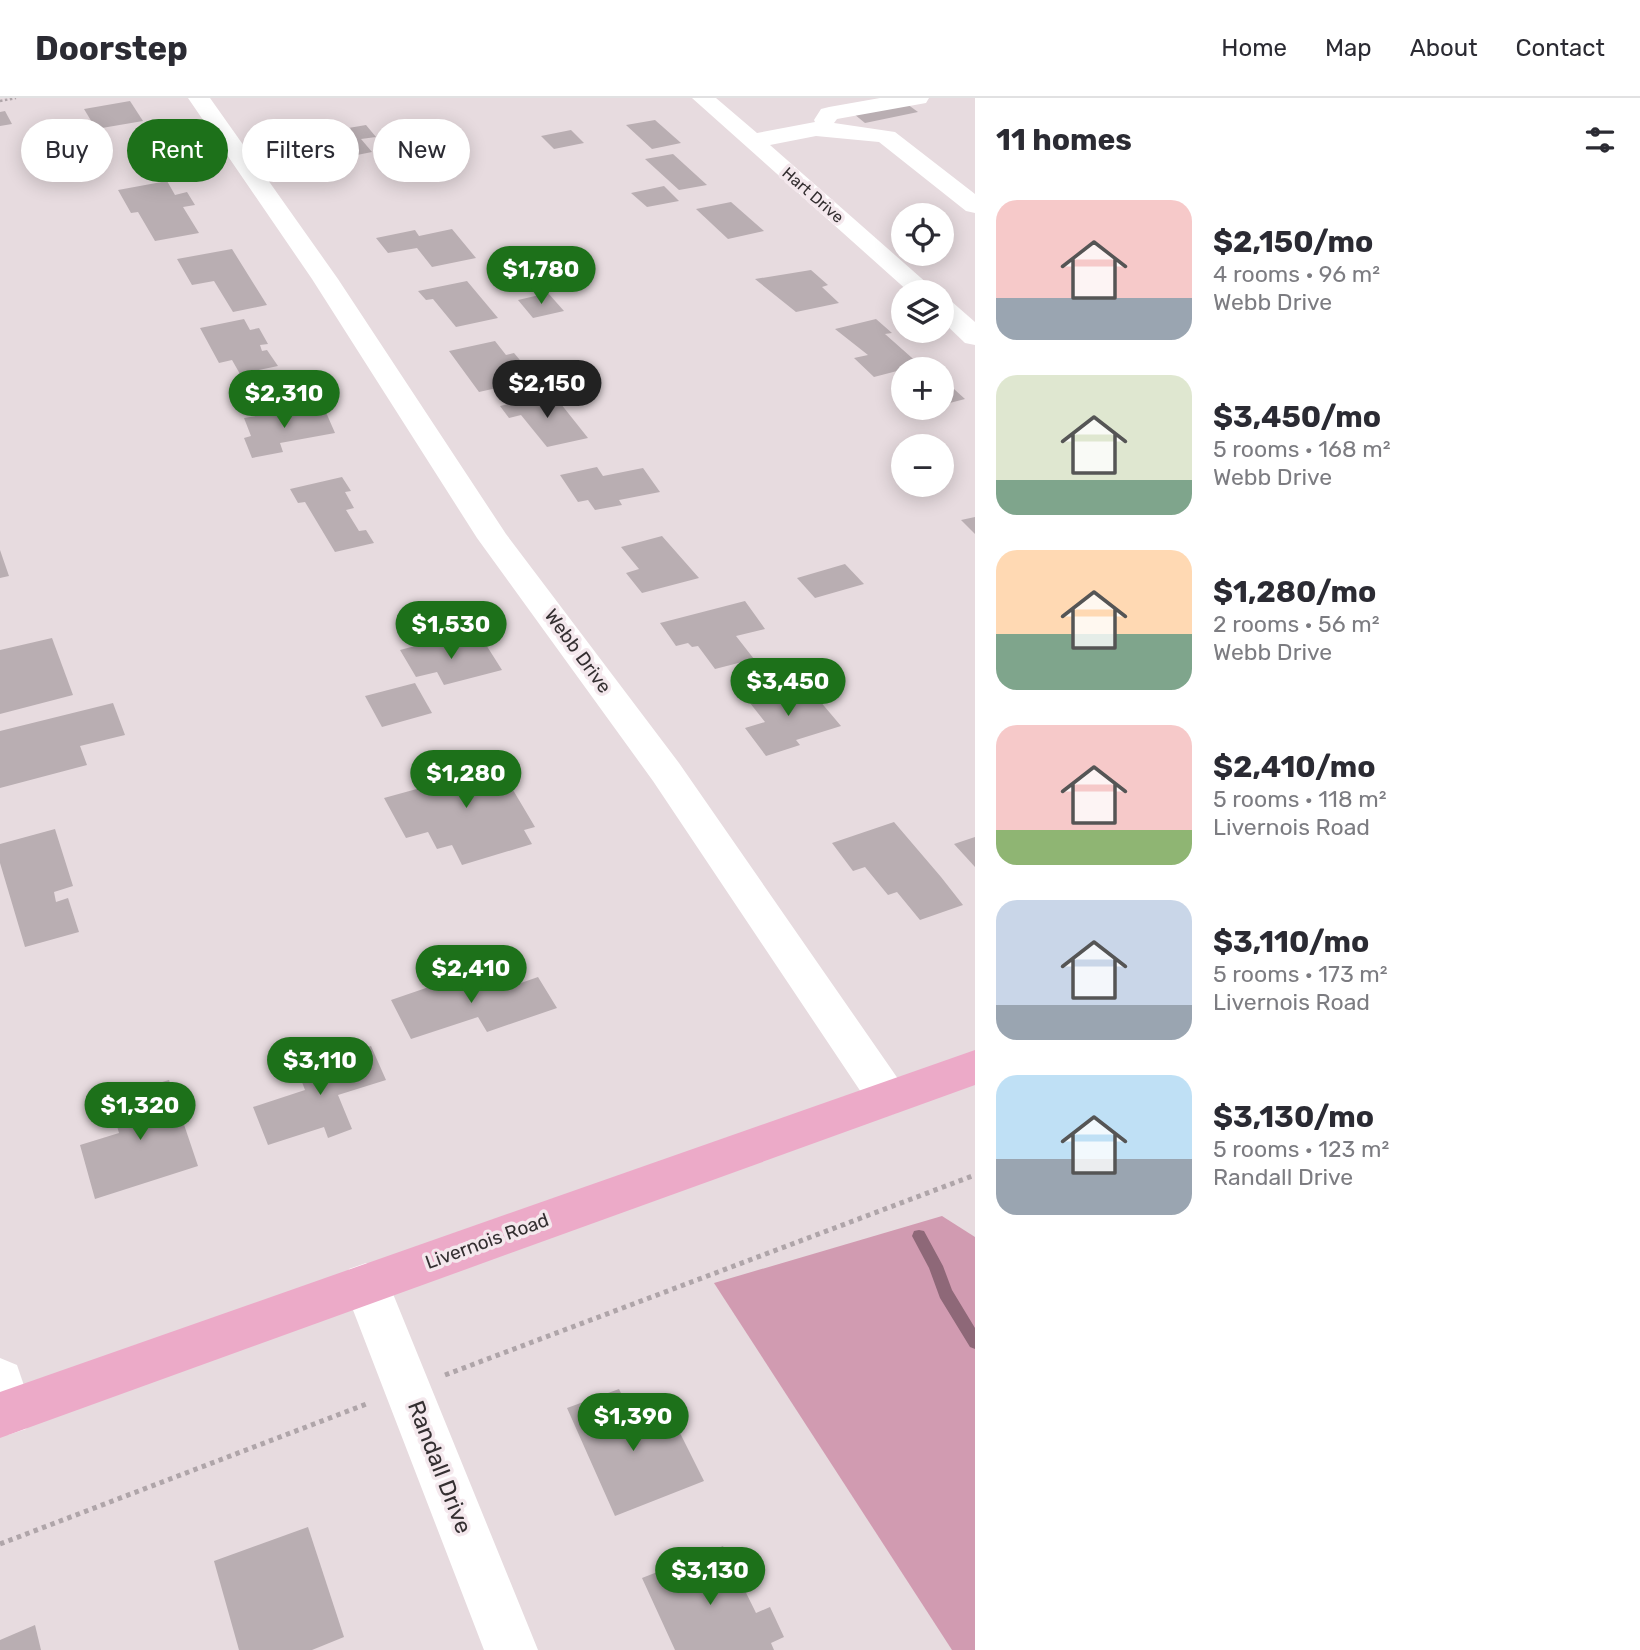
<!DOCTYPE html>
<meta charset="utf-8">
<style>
:root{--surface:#fff;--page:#f2f2f3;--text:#2b2b33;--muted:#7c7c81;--line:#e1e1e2;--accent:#1d711a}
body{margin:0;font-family:Rubik,sans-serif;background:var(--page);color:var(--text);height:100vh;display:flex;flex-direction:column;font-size:26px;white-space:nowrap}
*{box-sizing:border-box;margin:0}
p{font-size:23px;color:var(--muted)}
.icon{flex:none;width:38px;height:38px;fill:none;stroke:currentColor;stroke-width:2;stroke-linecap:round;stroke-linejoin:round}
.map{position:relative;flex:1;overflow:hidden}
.drawer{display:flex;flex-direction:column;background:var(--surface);width:665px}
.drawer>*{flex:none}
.banner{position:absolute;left:21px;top:21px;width:665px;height:63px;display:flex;gap:14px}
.buttons{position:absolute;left:891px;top:105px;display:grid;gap:14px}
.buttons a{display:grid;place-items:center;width:63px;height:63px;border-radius:50%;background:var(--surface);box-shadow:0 4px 18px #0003;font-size:35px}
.price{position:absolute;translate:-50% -60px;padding:0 16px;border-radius:24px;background:var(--accent);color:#fff;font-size:23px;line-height:46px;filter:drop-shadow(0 2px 4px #0008)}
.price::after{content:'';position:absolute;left:50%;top:42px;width:21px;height:16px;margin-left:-10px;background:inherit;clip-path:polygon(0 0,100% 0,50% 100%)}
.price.current{background:#222;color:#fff}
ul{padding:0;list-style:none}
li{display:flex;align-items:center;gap:21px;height:175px;padding:0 21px}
li span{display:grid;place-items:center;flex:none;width:196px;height:140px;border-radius:21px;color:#555}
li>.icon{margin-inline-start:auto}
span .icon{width:84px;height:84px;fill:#fffc;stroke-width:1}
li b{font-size:30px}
h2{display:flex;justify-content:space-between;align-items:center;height:84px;padding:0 21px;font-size:30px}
.pill{padding:0 24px;border-radius:32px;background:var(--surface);box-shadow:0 4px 18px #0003;font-size:24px;line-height:63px}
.pill.current{background:var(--accent);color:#fff}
header{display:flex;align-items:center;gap:42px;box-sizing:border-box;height:98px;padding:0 35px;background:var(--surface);border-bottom:2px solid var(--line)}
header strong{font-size:33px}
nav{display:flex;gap:38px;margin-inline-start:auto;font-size:24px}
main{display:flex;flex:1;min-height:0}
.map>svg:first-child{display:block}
</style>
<header>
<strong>Doorstep</strong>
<nav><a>Home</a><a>Map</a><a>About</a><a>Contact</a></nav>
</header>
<main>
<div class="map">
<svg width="975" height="1552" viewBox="0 0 975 1552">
<rect width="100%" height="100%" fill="#e7dbdf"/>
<!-- forest -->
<path fill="#d19bb1" d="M942 1118 975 1139V1552H952L714 1185Z"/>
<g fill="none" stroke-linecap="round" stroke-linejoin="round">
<!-- stream -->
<path fill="#8e6878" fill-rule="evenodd" d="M919 1132 924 1133 943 1168 952 1192 975 1230V1251L970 1249 940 1200 929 1170 912 1138 914 1133Z"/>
</g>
<!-- building -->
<g fill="#b9aeb2">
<path d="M130 3 143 23 96 31 84 11Z"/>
<path d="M907 6 918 14 865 25 854 16Z"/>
<path d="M5 13 12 26 0 28V14Z"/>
<path d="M655 22 681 45 652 51 626 27Z"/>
<path d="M366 27 376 39 361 41 372 54 327 63 321 54 315 56 297 33 327 28 331 33Z"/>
<path d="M571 32 584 45 554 51 541 38Z"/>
<path d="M166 42 185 73 156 78 137 47Z"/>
<path d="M99 47 106 59 80 63 74 51Z"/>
<path d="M673 56 707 87 679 92 645 61Z"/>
<path d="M167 83 175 97 187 94 195 107 183 109 199 135 155 143 138 114 131 115 118 92Z"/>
<path d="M664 88 679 103 647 109 631 95Z"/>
<path d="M731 104 764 133 728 141 696 111Z"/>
<path d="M452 131 476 160 432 169 417 150 388 155 376 140 415 132 419 138Z"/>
<path d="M232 151 267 207 233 214 214 183 192 187 177 161Z"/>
<path d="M811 172 828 187 822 189 839 205 796 214 755 181Z"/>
<path d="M467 183 498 220 456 229 433 201 426 202 418 193Z"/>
<path d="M548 195 564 213 533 220 518 202Z"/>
<path d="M244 221 250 232 259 230 268 246 260 247 262 253 267 252 278 268 240 276 232 262 219 265 200 230Z"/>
<path d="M876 221 892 235 885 236 920 267 874 279 854 260 868 257 835 231Z"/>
<path d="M495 243 506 257 514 255 536 281 479 294 449 253Z"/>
<path d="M944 282 965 301 942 307V283Z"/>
<path d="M553 296 588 340 547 349 521 317 509 320 500 308Z"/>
<path d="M291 312 294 318 325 312 335 335 280 345 283 354 252 360 244 340 251 338 244 320Z"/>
<path d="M597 369 603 378 643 370 660 394 619 402 622 407 595 412 588 402 578 404 560 377Z"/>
<path d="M342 379 351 393 345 394 354 410 346 412 359 433 366 432 374 445 335 454 305 404 298 405 290 391Z"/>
<path d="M975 419V436L961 422Z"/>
<path d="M662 438 699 480 642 495 626 475 639 471 621 449Z"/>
<path d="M0 452 9 478 0 480Z"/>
<path d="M845 466 864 486 815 500 797 480Z"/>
<path d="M745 503 765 531 736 538 754 561 715 571 698 548 692 549 688 545 676 548 660 525Z"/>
<path d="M52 540 73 597 0 616V552Z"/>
<path d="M441 541 447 551 483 542 502 572 444 587 437 574 416 579 400 552Z"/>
<path d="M803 583 841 628 796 642 800 647 766 658 745 630 765 624 746 600Z"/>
<path d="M415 585 432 615 382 629 365 598Z"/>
<path d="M113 605 125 637 80 648 87 667 0 690V633Z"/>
<path d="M490 653 535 729 524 732 532 746 462 767 452 747 437 751 428 734 406 740 384 700 435 686 426 671Z"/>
<path d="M894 724 941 779 963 807 920 822 897 794 888 797 865 769 853 773 832 745Z"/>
<path d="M55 731 73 788 54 794 56 804 68 800 79 834 25 849 0 765V746Z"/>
<path d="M975 739V769L954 746Z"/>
<path d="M461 878 467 889 494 880 501 892 538 879 557 910 487 934 478 919 411 941 391 902Z"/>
<path d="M371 948 386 982 338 997 352 1031 328 1040 324 1029 268 1047 253 1009 305 992 297 971Z"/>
<path d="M169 982 198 1068 95 1101 80 1047 119 1035 109 1000Z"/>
<path d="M619 1291 639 1331 672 1319 704 1383 615 1418 567 1310Z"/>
<path d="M308 1429 344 1539 312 1552H239L214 1463Z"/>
<path d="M723 1448 756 1515 770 1509 784 1539 771 1545 774 1552H675L642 1480Z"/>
<path d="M35 1527 41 1552H0V1542Z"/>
</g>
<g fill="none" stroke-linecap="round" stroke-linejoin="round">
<!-- path-far1 -->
<path stroke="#afa5a9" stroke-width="2.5" stroke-dasharray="2.5 2.5" stroke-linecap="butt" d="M0 3 16 0"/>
<!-- path -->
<g stroke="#afa5a9" stroke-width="5" stroke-dasharray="4.5 4.5" stroke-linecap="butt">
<path d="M445 1277 975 1077"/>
<path d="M0 1446 369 1305"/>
</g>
<!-- minor -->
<g fill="#fff" fill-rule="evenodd">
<path d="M188 0H210L338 181 506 436 679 665 903 988 910 1000 903 1012 888 1018 873 1012 653 683 477 440 312 181Z"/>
<path d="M692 0H716L757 35 815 24 814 22 821 11 829 9 880 0H929L926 5 837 21 834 25 895 34 975 96V115L966 113 879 44 816 38 770 47 937 194H909Z"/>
<path d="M942 201 951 203 975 224V247L965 245 942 223Z"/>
<path d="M366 1165 383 1171 389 1186 538 1552H484L343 1186 349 1171Z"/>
<path d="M0 1260 17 1267 33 1314 26 1331 8 1337 0 1334Z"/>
</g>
<!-- major -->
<path fill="#ecaac8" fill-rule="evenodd" d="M975 952V987L0 1340V1294Z"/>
</g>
<g text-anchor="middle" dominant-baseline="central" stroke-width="7" stroke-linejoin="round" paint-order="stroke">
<!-- far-street labels -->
<g font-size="16" fill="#342f31" stroke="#f4e8ed">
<text transform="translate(813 97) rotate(41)">Hart Drive</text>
</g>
<!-- street labels -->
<g font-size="19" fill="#342f31" stroke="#f4e8ed">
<text transform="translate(578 553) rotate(54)">Webb Drive</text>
<text transform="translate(487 1143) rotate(-20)">Livernois Road</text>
</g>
<!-- near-street labels -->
<g font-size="23" fill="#342f31" stroke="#f4e8ed">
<text transform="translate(440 1369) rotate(69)">Randall Drive</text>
</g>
</g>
</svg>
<div class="buttons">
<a><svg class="icon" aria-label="locate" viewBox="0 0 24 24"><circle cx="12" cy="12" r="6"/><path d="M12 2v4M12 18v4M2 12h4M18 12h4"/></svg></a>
<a><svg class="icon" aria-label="layers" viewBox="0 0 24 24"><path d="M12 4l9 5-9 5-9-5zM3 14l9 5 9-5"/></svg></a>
<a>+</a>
<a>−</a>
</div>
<b class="price" style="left:541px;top:208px">$1,780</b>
<b class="price current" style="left:547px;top:322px">$2,150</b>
<b class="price" style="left:284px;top:332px">$2,310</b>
<b class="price" style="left:451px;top:563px">$1,530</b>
<b class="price" style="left:788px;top:620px">$3,450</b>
<b class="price" style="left:466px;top:712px">$1,280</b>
<b class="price" style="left:471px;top:907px">$2,410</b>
<b class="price" style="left:320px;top:999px">$3,110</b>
<b class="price" style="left:140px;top:1044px">$1,320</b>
<b class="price" style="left:633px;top:1355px">$1,390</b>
<b class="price" style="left:710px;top:1509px">$3,130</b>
<div class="banner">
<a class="pill">Buy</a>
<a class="pill current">Rent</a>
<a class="pill">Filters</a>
<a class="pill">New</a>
</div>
</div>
<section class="drawer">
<h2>11 homes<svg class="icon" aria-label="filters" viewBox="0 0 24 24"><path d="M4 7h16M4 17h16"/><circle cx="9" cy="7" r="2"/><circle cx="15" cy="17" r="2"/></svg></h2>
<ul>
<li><span style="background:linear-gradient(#f6c9c9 70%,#9aa5b1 0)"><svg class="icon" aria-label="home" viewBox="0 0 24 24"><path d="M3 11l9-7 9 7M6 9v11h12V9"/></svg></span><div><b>$2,150/mo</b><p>4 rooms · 96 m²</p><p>Webb Drive</p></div></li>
<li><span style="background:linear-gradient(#dfe7d0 75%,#7fa58c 0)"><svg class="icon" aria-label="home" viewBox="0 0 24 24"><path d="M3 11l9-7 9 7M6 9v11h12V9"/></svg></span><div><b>$3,450/mo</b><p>5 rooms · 168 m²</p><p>Webb Drive</p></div></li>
<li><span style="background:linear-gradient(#ffd9b3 60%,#7fa58c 0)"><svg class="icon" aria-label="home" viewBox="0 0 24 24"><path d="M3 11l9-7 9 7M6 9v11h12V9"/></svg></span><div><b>$1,280/mo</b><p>2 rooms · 56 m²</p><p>Webb Drive</p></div></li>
<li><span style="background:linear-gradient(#f6c9c9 75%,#8fb573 0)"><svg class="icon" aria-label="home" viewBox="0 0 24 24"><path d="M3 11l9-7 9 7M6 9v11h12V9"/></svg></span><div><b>$2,410/mo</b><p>5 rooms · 118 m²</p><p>Livernois Road</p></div></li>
<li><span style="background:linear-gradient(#c9d6e8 75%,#9aa5b1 0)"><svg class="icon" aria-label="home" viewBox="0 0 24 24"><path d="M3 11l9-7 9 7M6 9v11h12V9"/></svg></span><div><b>$3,110/mo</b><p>5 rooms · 173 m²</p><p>Livernois Road</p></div></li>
<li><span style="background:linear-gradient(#bfe0f5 60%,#9aa5b1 0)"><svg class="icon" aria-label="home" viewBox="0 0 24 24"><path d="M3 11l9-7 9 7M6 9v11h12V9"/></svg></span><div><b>$3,130/mo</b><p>5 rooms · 123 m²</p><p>Randall Drive</p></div></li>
</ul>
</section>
</main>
